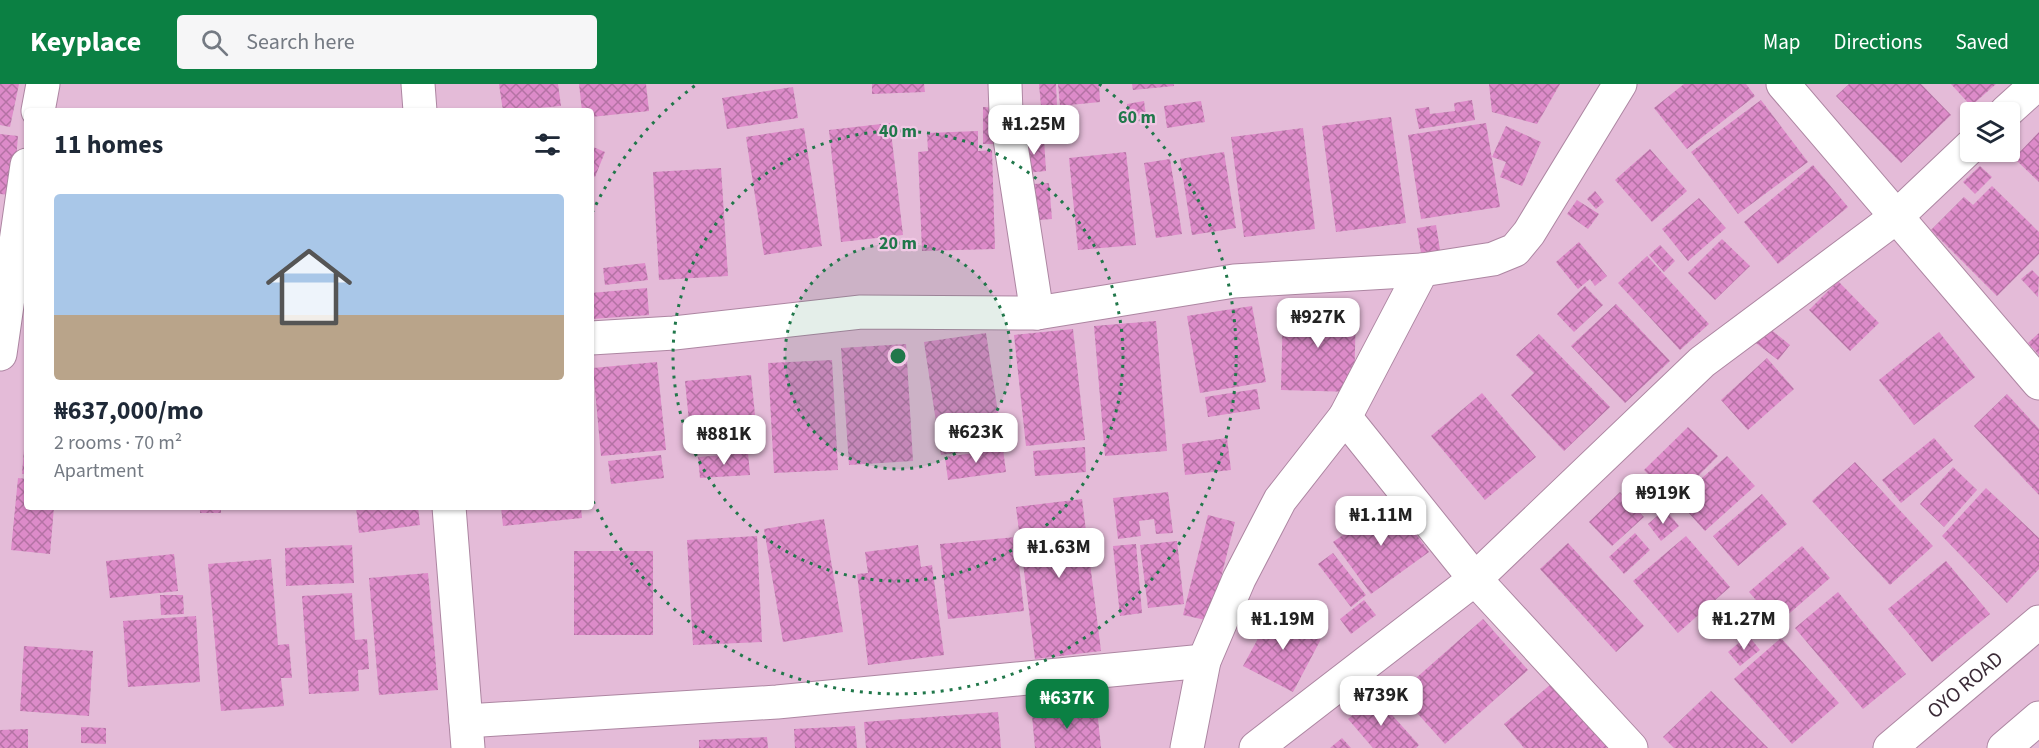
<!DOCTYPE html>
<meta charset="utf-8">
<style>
:root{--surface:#fff;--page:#f6f6f7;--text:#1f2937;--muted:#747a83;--line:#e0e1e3;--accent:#0b8043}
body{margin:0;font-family:"Source Sans 3",sans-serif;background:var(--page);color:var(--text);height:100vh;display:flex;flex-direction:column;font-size:22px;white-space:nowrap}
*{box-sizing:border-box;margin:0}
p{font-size:20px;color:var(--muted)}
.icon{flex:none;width:33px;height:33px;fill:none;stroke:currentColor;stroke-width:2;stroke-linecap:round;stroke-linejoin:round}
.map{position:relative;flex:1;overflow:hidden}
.side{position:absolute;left:24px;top:24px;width:570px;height:402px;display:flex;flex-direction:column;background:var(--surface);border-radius:6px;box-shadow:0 2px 4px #0004}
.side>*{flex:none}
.buttons{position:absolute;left:1960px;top:18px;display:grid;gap:12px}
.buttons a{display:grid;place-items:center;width:60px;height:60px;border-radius:6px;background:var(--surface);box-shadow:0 2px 4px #0004;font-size:30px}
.price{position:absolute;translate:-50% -51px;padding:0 14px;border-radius:12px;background:#fff;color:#222;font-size:20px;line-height:39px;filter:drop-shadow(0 2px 3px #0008)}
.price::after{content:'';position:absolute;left:50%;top:36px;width:18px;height:14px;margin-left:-9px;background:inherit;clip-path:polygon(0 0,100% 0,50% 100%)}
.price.selected{background:var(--accent);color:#fff}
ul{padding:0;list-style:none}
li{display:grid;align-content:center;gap:12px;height:318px;padding:0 30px}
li+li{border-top:2px solid var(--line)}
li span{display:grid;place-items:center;height:186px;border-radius:6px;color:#555}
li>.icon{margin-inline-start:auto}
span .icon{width:108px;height:108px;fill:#fffc;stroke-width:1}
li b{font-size:26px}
h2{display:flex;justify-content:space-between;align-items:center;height:72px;padding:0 30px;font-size:26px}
header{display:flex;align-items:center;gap:36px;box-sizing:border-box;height:84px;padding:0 30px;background:var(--accent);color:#fff}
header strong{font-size:28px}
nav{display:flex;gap:33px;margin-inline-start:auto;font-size:21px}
.search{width:420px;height:54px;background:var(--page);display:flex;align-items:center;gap:15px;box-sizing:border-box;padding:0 21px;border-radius:6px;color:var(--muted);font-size:22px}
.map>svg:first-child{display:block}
</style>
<header>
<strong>Keyplace</strong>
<div class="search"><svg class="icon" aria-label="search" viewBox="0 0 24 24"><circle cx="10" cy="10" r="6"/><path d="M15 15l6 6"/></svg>Search here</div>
<nav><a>Map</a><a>Directions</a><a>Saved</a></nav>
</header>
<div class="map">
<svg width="2039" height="664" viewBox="0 0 2039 664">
<defs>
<pattern id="building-cross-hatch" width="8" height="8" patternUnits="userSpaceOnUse" patternTransform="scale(1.5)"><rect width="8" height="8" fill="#dd8bc9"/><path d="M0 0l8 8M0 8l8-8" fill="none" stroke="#b472a4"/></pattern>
</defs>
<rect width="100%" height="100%" fill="#e4bbd8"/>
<!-- building -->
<g fill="url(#building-cross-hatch)">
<path d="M0 0H19L10 43 0 41Z"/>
<path d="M499 0H558L561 22 503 27Z"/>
<path d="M579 0H646L649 27 591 33V27H582Z"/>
<path d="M872 0H924L925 8 872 10Z"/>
<path d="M1039 0H1056L1057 22H1041Z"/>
<path d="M1058 0H1099L1100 18 1060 22Z"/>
<path d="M1132 0H1174V2L1133 6Z"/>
<path d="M1489 0H1560L1537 40 1492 28Z"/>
<path d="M1684 0H1746L1755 12 1687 65 1654 24Z"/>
<path d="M1849 0H1921L1951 31 1901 79 1836 12Z"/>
<path d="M1951 0H1996L1971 22Z"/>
<path d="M793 3 798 34 727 45 722 14Z"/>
<path d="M1472 16 1475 36 1419 45 1415 25 1429 23 1430 30 1455 27 1454 19Z"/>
<path d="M1761 16 1808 78 1738 130 1691 68Z"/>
<path d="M1144 17 1146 31 1128 33 1127 20Z"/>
<path d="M1201 17 1205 38 1167 44 1164 22Z"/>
<path d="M983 23 999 24V60H983Z"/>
<path d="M1391 33 1406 139 1336 148 1322 42Z"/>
<path d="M890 39 903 151 841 158 829 46Z"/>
<path d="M1486 39 1500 123 1421 135 1408 51Z"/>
<path d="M1506 42 1541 58 1522 102 1500 93 1506 78 1492 73Z"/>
<path d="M804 44 822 162 764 171 746 53Z"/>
<path d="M1303 44 1315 145 1244 153 1231 53Z"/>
<path d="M978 47V67L992 66 995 165 922 167 918 68 928 67 927 49Z"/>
<path d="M2039 48V98L2014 74Z"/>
<path d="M0 50 18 52 13 111 0 110Z"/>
<path d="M1044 55 1046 87 1025 89 1023 57Z"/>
<path d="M591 62 605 68 595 93 591 91Z"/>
<path d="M1650 65 1687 107 1652 138 1615 96Z"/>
<path d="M1126 68 1136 161 1078 166 1069 74Z"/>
<path d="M1224 68 1236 144 1192 151 1180 75Z"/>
<path d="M1170 75 1182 150 1156 154 1144 79Z"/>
<path d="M1813 81 1848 123 1778 180 1744 138Z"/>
<path d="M1980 82 1992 93 1975 110 1963 98Z"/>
<path d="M721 84 728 192 659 196 653 88Z"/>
<path d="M1049 99 1052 135 1028 137 1033 100Z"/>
<path d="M1992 102 2039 148V170L1997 212 1931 146 1964 113 1973 121Z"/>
<path d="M1595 107 1604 118 1596 125 1587 115Z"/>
<path d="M1699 114 1726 144 1688 177 1662 145Z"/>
<path d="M1577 116 1599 130 1588 145 1567 130Z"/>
<path d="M1436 141 1441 172 1422 175 1417 144Z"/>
<path d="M1722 155 1750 182 1715 216 1688 189Z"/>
<path d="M1579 158 1607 192 1595 202 1590 195 1578 205 1556 178Z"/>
<path d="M1660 161 1675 177 1664 188 1649 171Z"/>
<path d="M1647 172 1709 240 1680 266 1618 199Z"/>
<path d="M645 179 648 196 605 201 603 184Z"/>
<path d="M2032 186 2039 193 2038 213 2021 195Z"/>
<path d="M1838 197 1879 239 1850 267 1809 226Z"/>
<path d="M1585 202 1603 221 1574 248 1557 230Z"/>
<path d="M647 204 649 231 591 235V209Z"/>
<path d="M1616 220 1670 277 1625 319 1571 262Z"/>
<path d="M1252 222 1266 298 1200 309 1187 232Z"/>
<path d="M1283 222 1356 224 1354 308 1281 306Z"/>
<path d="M1156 237 1167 367 1105 372 1094 242Z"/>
<path d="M1764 240 1790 261 1778 276 1752 256Z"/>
<path d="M1073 245 1085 356 1026 362 1014 251Z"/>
<path d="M1939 248 1975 293 1914 341 1879 296Z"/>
<path d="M986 249 1003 362 941 371 924 258Z"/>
<path d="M2039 249V271L2028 259Z"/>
<path d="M1539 250 1610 323 1564 367 1511 311 1534 289 1516 271Z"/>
<path d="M906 260 913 377 849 381 841 264Z"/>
<path d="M1767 274 1794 305 1748 346 1721 316Z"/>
<path d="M832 276 838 386 774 389 768 279Z"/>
<path d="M657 278 666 366 601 372 593 284Z"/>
<path d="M751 291 758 361 692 368 685 297Z"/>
<path d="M1257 305 1260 325 1208 333 1205 313Z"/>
<path d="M1482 309 1536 373 1485 416 1431 352Z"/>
<path d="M2007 310 2039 345V411L1974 342Z"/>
<path d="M1688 343 1718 372 1674 416 1644 386Z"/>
<path d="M25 353H27V390H22Z"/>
<path d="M1227 354 1231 386 1185 391 1182 360Z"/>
<path d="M1934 354 1953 376 1901 419 1882 396Z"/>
<path d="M1085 363 1086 388 1035 392 1033 367Z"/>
<path d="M1003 365 1006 388 948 396 945 373Z"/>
<path d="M748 369 750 391 700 394 698 373Z"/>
<path d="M661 371 664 394 611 400 608 377Z"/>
<path d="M1727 372 1755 402 1705 447 1677 416Z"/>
<path d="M1855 378 1933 462 1890 501 1812 417Z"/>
<path d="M1953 383 1977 406 1944 443 1920 420Z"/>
<path d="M18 394 27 395V423H54L50 470 11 466Z"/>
<path d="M1986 404 2039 454V485L2007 519 1942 452Z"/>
<path d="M1168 408 1173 449 1156 450 1154 435 1139 437 1141 452 1118 455 1113 414Z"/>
<path d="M1620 408 1644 433 1612 462 1589 438Z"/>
<path d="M1762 410 1787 440 1738 482 1713 452Z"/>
<path d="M1082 415 1101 567 1035 575 1016 423Z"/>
<path d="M1392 417 1429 468 1371 510 1333 458Z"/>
<rect x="200" y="423" width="21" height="6"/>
<path d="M356 423H418L420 441 359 449Z"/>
<path d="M501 423H581L582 434 503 442Z"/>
<path d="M1665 425 1679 442 1661 457 1648 440Z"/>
<path d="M1208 431 1235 438 1210 537 1183 531Z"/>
<path d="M824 435 843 548 783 558 764 445Z"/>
<path d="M1635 449 1650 466 1624 490 1609 473Z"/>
<path d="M757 452 762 558 693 561 687 456Z"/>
<path d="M1686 452 1730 503 1678 549 1633 497Z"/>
<path d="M1016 453 1024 527 948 535 940 460Z"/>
<path d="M1177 457 1184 520 1148 524 1140 461Z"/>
<path d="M1568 459 1644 542 1616 568 1540 485Z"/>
<path d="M1136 460 1142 529 1120 532 1113 462Z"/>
<path d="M352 461 354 499 286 502 285 464Z"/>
<path d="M918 461 921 483 932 481 944 571 868 581 857 490 868 489 865 468Z"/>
<path d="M1802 462 1830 494 1777 540 1749 508Z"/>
<rect x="574" y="467" width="79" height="84"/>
<path d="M1333 469 1366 511 1351 523 1318 480Z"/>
<path d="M174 470 178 507 110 514 106 477Z"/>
<path d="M271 475 278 561 289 560 292 594H281L284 622 221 627 208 480Z"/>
<path d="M1946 477 1990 530 1932 578 1888 525Z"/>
<path d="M428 489 438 606 379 611 369 494Z"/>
<path d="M1838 508 1906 590 1863 625 1795 544Z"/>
<path d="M352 509 355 556 367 555 369 585 358 586 359 607 309 610 302 512Z"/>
<path d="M160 511H183L184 530 161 531Z"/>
<path d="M1364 516 1376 531 1351 550 1340 535Z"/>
<path d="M1272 529 1287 537 1290 532 1309 542 1307 547 1321 555 1293 608 1243 582Z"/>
<path d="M196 532 200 598 128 603 123 537Z"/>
<path d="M1483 535 1528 586 1445 660 1399 609Z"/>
<path d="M1748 551 1760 566 1740 582 1728 568Z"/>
<path d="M1781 554 1839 619 1792 660 1734 595Z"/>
<path d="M24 562 93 567 89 632 20 627Z"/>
<path d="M1557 595 1615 664H1524L1504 640Z"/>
<path d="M1711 607 1768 664H1674L1663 653Z"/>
<path d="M1375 612 1419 661 1416 664H1373L1348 635Z"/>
<path d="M1097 626 1101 664H1035L1032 632Z"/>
<path d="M998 628 1001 664H866L864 638Z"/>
<path d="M855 642 857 664H795L794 645Z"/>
<path d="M81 643 106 644V660L81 659Z"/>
<path d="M28 645V664H0V646Z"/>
<path d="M767 653 768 664H699V656Z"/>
<path d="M1342 654 1351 664H1330Z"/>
</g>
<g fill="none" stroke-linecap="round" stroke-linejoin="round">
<defs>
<g id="minor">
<path d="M418 0 420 27"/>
<path d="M1005 0 1006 29 1037 229"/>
<path d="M1783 0 2039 299"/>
<path d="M38 27 43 0"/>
<path d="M2006 28 2037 0"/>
<path d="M591 254 674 249 861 228 1037 229 1234 197 1422 186"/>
<path d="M0 270 27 81"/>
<path d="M1345 333 1475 495 1631 664"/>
<path d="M449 423 468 664"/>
<path d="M466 637 777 618 1204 577"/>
<path d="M1187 664 1204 577 1239 495 1280 416 1345 333 1422 186 1493 175 1515 166 1529 149 1620 0"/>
<path d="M1256 664 1475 495 1702 278 1895 134 1971 62"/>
</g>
<g id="primary">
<path id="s1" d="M1890 664 2039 538"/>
<path d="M2004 664 2039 634"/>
</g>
</defs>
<!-- minor casing -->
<use href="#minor" stroke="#ad86a2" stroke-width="35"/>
<!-- primary casing -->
<use href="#primary" stroke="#ad86a2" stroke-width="35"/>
<!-- minor -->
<use href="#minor" stroke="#fff" stroke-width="33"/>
<!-- primary -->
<use href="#primary" stroke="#fff" stroke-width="33"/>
</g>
<!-- distance rings -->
<circle cx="898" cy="272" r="113" fill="#20774a" fill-opacity=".12"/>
<g fill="none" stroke="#20774a" stroke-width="3" stroke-dasharray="3 6">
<circle cx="898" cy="272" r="113"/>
<circle cx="898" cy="272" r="225"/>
<path d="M592 129A338 338 0 0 1 697 0M1099 0A338 338 0 1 1 592 415"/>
</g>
<g text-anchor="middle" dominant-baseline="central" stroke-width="4.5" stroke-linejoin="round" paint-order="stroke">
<!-- street labels -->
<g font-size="21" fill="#3b2b37" stroke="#f1c8e5">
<text stroke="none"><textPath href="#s1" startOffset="98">OYO ROAD</textPath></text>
</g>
</g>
<circle cx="898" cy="272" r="9" fill="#20774a" stroke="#f1c8e5" stroke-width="3"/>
<g font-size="18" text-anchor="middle" font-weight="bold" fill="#20774a" stroke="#f1c8e5" stroke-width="4.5" stroke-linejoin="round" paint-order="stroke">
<text x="1137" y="39">60 m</text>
<text x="898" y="53">40 m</text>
<text x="898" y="165">20 m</text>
</g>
</svg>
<div class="buttons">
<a><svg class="icon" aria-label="layers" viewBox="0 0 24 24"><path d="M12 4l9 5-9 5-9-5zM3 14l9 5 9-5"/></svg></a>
</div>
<b class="price" style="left:1034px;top:72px">₦1.25M</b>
<b class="price" style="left:1318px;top:265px">₦927K</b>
<b class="price" style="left:976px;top:380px">₦623K</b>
<b class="price" style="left:724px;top:382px">₦881K</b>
<b class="price" style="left:1663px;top:441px">₦919K</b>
<b class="price" style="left:1381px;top:463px">₦1.11M</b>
<b class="price" style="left:1059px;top:495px">₦1.63M</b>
<b class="price" style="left:1283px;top:567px">₦1.19M</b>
<b class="price" style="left:1744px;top:567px">₦1.27M</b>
<b class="price" style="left:1381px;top:643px">₦739K</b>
<b class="price selected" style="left:1067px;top:646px">₦637K</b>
<section class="side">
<h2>11 homes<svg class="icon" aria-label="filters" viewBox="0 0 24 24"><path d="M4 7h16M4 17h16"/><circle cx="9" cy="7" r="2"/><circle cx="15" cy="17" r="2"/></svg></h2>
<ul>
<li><span style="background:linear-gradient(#a9c7e8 65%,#b9a48a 0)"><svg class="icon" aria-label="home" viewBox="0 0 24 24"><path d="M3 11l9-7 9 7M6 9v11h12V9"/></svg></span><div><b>₦637,000/mo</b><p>2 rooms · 70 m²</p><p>Apartment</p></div></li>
</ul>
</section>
</div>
